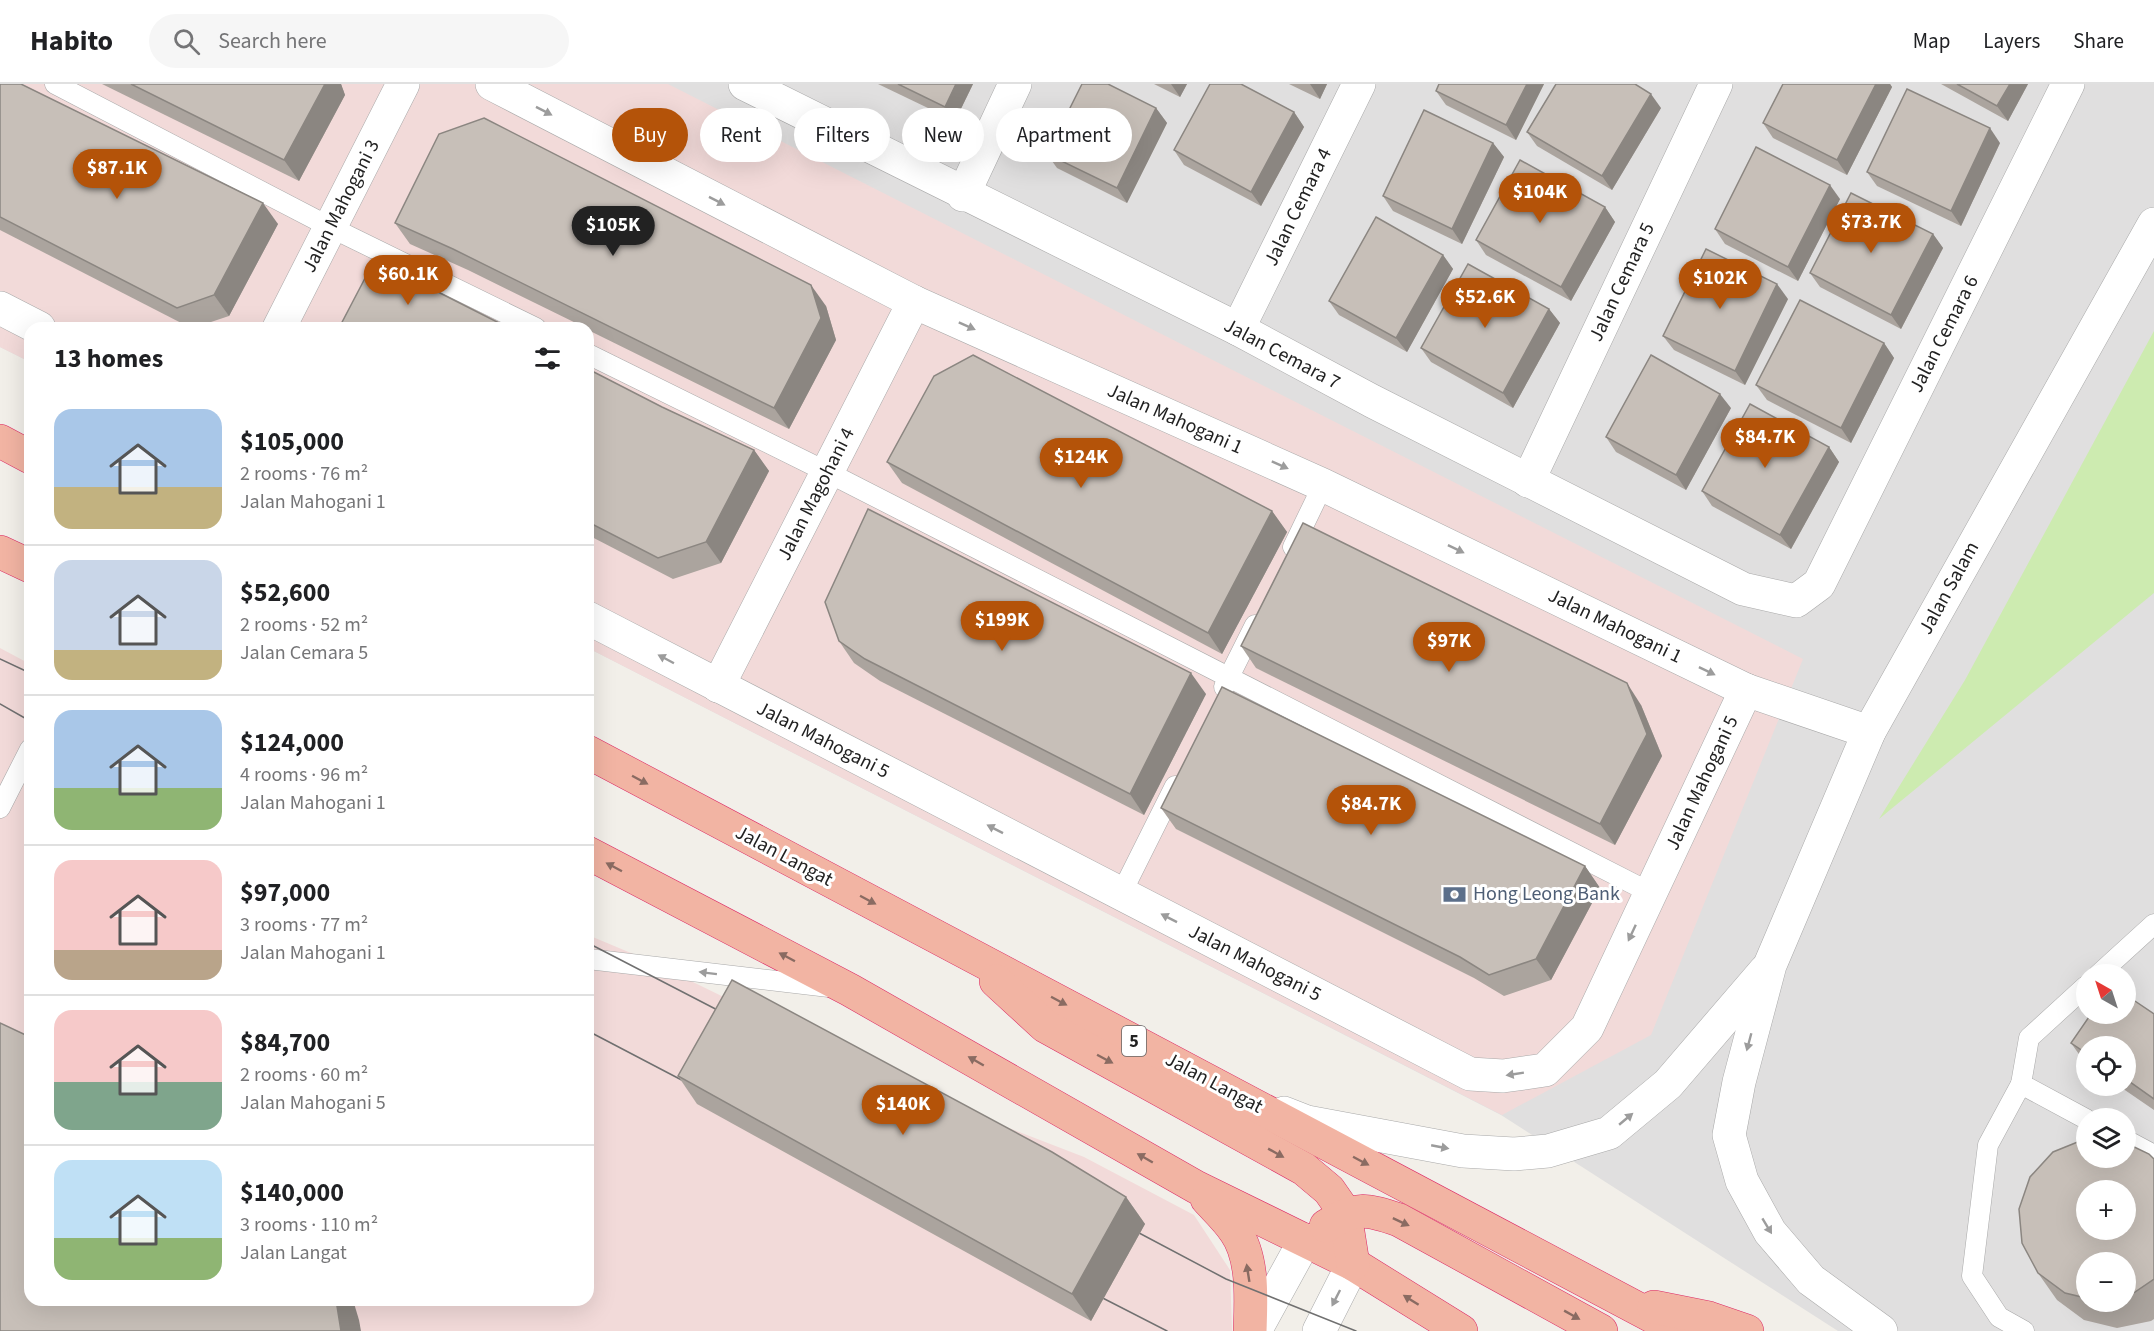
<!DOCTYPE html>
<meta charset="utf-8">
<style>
:root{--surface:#fff;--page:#f6f6f6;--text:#202124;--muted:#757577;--line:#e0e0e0;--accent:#b45309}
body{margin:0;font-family:"Source Sans 3",sans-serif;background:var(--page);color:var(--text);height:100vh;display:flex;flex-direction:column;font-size:22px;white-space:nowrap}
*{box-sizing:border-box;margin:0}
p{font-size:20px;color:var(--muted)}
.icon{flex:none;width:33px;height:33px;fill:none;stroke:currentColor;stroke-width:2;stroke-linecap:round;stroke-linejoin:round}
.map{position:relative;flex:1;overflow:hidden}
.drawer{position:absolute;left:24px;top:238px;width:570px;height:984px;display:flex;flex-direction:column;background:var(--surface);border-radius:18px;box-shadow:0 6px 24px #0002}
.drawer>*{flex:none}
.guide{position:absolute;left:612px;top:24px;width:570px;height:54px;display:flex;gap:12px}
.needle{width:39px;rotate:321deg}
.tools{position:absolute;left:2076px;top:880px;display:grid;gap:12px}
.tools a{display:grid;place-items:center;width:60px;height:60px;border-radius:50%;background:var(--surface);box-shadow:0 6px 24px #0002;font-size:30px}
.price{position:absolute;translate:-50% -51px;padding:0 14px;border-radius:21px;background:var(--accent);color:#fff;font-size:20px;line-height:39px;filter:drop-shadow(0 2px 3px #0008)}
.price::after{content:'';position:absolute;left:50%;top:36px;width:18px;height:14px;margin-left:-9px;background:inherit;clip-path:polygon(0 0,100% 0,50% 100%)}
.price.active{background:#222;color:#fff}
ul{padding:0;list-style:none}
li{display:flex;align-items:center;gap:18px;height:150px;padding:0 30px}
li+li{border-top:2px solid var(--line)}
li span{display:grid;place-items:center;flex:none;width:168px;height:120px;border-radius:18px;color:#555}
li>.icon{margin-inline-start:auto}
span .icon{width:72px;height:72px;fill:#fffc;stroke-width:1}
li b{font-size:26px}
h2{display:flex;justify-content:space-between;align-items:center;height:72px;padding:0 30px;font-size:26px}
.pill{padding:0 21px;border-radius:27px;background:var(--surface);box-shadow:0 6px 24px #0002;font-size:21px;line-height:54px}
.pill.active{background:var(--accent);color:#fff}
header{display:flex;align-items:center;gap:36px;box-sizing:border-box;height:84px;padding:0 30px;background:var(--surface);border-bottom:2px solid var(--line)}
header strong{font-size:28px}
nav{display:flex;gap:33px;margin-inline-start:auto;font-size:21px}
.search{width:420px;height:54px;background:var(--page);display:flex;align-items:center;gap:15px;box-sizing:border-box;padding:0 21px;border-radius:33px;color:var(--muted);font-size:22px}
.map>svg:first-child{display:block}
</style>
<header>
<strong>Habito</strong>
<div class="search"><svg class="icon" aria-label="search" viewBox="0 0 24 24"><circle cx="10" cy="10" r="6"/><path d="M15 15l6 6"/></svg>Search here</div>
<nav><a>Map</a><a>Layers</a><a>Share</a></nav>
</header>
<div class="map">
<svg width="2154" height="1247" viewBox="0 0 2154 1247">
<rect width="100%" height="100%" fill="#f2efe9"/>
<!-- residential -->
<path fill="#e0dfdf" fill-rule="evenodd" d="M0 0H2154V1247H1838L1501 1031 588 564V244H30V278L0 263ZM2086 891H2126V930H2086ZM2086 963H2126V1002H2086ZM2086 1035H2126V1074H2086ZM2086 1107H2126V1146H2086ZM2086 1179H2126V1218H2086Z"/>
<!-- commercial -->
<g fill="#f2dad9">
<path d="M0 0H668L1803 575 1651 951 1502 1031 588 564V244H30V278L0 263Z"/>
<path d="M0 564 30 580V1216H588V851L650 877 924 1011 1084 1073 1194 1131 1230 1186 1232 1247H0Z"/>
</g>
<!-- grass -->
<path fill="#cdebb0" d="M2154 247V509L1879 735 1965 596Z"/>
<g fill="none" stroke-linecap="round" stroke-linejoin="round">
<defs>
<g id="service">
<path d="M55 0 330 143 536 244"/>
<path d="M588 270 827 388 1651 809"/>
<path d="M1293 463 1323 401"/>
<path d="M1224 603 1255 541"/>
<path d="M0 724 30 665"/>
<path d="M1121 810 1175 702"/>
<path d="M588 875 829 903"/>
<path d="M2098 891 2154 840"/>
<path d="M2021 1000 2029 954 2086 902"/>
<path d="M2126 1056 2154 1071"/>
<path d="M2024 1247 1999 1233 1972 1192 1988 1061 2021 1000 2086 1035"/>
</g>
<g id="minor">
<path d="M492 0 914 218 1323 401 1746 606 1869 648"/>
<path d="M745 0 1238 245 1372 317 1743 505 1796 517 1819 500 2068 0"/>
<path d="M963 111 1015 0"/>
<path d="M0 224 39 244"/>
<path d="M279 244 403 0"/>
<path d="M1238 245 1359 0"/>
<path d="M1528 397 1716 0"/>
<path d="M588 534 1470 990 1503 992 1545 986 1587 944 1746 606"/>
<path d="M718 602 914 218"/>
<path d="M1284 1029 1307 1038 1463 1067 1514 1070 1548 1067 1609 1049 1668 1000 1765 887"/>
<path d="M1255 1247 1305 1156"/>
<path d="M1319 1247 1353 1180"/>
<path d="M1881 1247 1811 1196 1770 1148 1742 1097 1729 1051 1739 998 1770 881 1869 648 2154 140"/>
</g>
<g id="trunk">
<path d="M0 357 30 373"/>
<path d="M0 468 30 482"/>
<path d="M588 668 1680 1247"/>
<path d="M588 769 850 906 1196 1103 1353 1180 1461 1247"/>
<path d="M996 897 1045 942 1304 1085 1329 1106 1345 1129 1353 1180"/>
<path d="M1207 1115C1216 1125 1227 1135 1235 1147 1254 1174 1251 1216 1250 1247"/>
<path d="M1326 1142C1356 1122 1366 1125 1399 1136L1601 1247"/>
<path d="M1654 1223 1709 1234 1747 1247"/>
</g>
</defs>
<!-- service casing -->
<use href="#service" stroke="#a9a9a9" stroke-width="21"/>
<!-- minor casing -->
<use href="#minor" stroke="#a9a9a9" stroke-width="34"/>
<!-- trunk casing -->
<use href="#trunk" stroke="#dc2a67" stroke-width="34"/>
<!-- service -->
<use href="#service" stroke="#fff" stroke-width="20"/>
<!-- minor -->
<use href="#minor" stroke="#fff" stroke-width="33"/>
<!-- trunk -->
<use href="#trunk" stroke="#f2b4a3" stroke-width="33"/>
<!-- tram -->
<g stroke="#707070" stroke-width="1.5">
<path d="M0 575 30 589"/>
<path d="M0 620 30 637"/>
<path d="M588 859 729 932"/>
<path d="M588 947 695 1003"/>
<path d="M1124 1141 1226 1195 1356 1247"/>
<path d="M1089 1207 1167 1247"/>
</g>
</g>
<!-- wall -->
<g fill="#aba49e" fill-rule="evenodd">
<path d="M0 0 278 140 229 232 193 244H191L0 146Z"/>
<path d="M102 0H341L345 11 299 97Z"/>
<path d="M878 0H973L955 37Z"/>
<path d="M1154 0H1187L1180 13Z"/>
<path d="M1289 0H1327L1320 15Z"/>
<path d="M1439 0H1544L1516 56 1446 21 1436 7Z"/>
<path d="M1783 0H1890L1892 3 1847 91 1773 54 1763 39Z"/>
<path d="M1941 0H2028L2008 37Z"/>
<path d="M1156 24 1167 39 1127 119 1057 84 1047 70Z"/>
<path d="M1661 24 1612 106 1537 62 1527 48Z"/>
<path d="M1294 28 1304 43 1261 122 1184 81 1174 66Z"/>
<path d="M1493 59 1504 73 1462 160 1393 127 1383 112Z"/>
<path d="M2000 59 1961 142 1877 102 1867 88Z"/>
<path d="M1840 115 1798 197 1725 160 1715 145Z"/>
<path d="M1605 123 1615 138 1571 217 1486 171 1476 156Z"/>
<path d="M395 139 826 222 836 256 789 345 588 246V244H586L468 186 410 160Z"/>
<path d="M1933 150 1943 164 1901 245 1820 203 1810 189Z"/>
<path d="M1443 171 1453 185 1407 268 1339 231 1329 217Z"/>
<path d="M1788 215 1745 301 1674 266 1663 252Z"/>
<path d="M1549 225 1560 239 1513 324 1431 278 1421 264Z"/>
<path d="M1884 259 1894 274 1851 359 1767 316 1756 301Z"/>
<path d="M588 285 662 323 754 366 769 387 721 479 673 495 588 451Z"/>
<path d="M1731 324 1686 406 1616 368 1606 353Z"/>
<path d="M1829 363 1839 378 1791 465 1712 422 1702 407Z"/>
<path d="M887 378 1272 427 1287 448 1222 570 902 399Z"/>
<path d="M839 557 1206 610 1144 731 880 597 854 579Z"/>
<path d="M1241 562 1641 621 1662 672 1615 761 1256 584Z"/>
<path d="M1161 724 1585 782 1600 804 1551 896 1504 912 1474 894 1176 745Z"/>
<path d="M2154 930V1026L2119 1002H2126V963H2086V980L2071 959Z"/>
<path d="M678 992 1126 1113 1145 1140 1091 1237 697 1020Z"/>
<path d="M2154 1075V1235L2151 1237 2117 1244 2084 1236 2057 1216 2038 1189ZM2086 1179H2126V1218H2086Z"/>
</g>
<!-- shaded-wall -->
<g fill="#8b8681">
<path d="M325 0H341L345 11 299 97 284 76Z"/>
<path d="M956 0H973L955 37 945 23Z"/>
<path d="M1171 0H1187L1180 13Z"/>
<path d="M1310 0H1327L1320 15Z"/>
<path d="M1527 0H1544L1516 56 1506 41Z"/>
<path d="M1876 0H1890L1892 3 1847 91 1837 76Z"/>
<path d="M2010 0H2028L2008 37 1997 22Z"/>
<path d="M1651 10 1661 24 1612 106 1602 92Z"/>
<path d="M1156 24 1167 39 1127 119 1117 104Z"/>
<path d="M1294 28 1304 43 1261 122 1251 108Z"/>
<path d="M1990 44 2000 59 1961 142 1951 127Z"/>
<path d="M1493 59 1504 73 1462 160 1452 145Z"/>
<path d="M1830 101 1840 115 1798 197 1788 183Z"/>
<path d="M263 119 278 140 229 232 214 211Z"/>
<path d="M1605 123 1615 138 1571 217 1561 203Z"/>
<path d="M1933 150 1943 164 1901 245 1891 231Z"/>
<path d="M1443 171 1453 185 1407 268 1396 254Z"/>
<path d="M1777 200 1788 215 1745 301 1735 287Z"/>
<path d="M811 201 826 222 836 256 789 345 774 324Z"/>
<path d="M1549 225 1560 239 1513 324 1503 309Z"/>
<path d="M1884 259 1894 274 1851 359 1841 344Z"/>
<path d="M1720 310 1731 324 1686 406 1676 391Z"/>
<path d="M1829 363 1839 378 1791 465 1780 451Z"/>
<path d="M754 366 769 387 721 479 706 458Z"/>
<path d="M1272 427 1287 448 1222 570 1208 549Z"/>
<path d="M1191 589 1206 610 1144 731 1130 710Z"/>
<path d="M1627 599 1641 621 1662 672 1615 761 1600 740Z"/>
<path d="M1585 782 1600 804 1551 896 1536 875Z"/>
<path d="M1126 1113 1145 1140 1091 1237 1072 1210Z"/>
<path d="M336 1216H353L359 1236 361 1247H341Z"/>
</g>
<!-- building -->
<g fill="#c7bfb8" stroke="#8b8681" stroke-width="1.5" fill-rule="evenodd">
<path d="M0 0H21L263 119 214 211 177 224 0 133Z"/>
<path d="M131 0H325L284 76Z"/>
<path d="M898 0H956L945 23Z"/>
<path d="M1082 0H1108L1156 24 1117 104 1047 70Z"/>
<path d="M1210 0H1241L1294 28 1251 108 1174 66Z"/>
<path d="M1439 0H1527L1506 41 1436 7Z"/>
<path d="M1556 0H1635L1651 10 1602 92 1527 48Z"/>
<path d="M1783 0H1876L1837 76 1763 39Z"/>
<path d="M1957 0H2010L1997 22Z"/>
<path d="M1907 5 1990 44 1951 127 1867 88Z"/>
<path d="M1424 26 1493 59 1452 145 1383 112Z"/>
<path d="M484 34 811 201 821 234 774 324 453 165 395 139 439 50Z"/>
<path d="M1756 63 1830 101 1788 183 1715 145Z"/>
<path d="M1520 76 1605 123 1561 203 1476 156Z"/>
<path d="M1851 109 1933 150 1891 231 1810 189Z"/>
<path d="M1376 133 1443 171 1396 254 1329 217Z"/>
<path d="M1706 165 1777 200 1735 287 1663 252Z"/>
<path d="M373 179 438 208 509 244H339Z"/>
<path d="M1468 180 1549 225 1503 309 1421 264Z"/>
<path d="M1800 216 1884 259 1841 344 1756 301Z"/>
<path d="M973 271 1272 427 1208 549 887 378 934 292Z"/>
<path d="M1651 271 1720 310 1676 391 1606 353Z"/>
<path d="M588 285 662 323 754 366 706 458 658 474 588 438Z"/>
<path d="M1750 320 1829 363 1780 451 1702 407Z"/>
<path d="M868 425 1191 589 1130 710 865 575 839 557 825 518Z"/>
<path d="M1303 439 1627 599 1647 650 1600 740 1241 562Z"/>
<path d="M1222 603 1585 782 1536 875 1489 891 1460 873 1161 724Z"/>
<path d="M732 896 1052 1068 1126 1113 1072 1210 678 992Z"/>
<path d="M2126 911 2154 930V1015L2126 995V963H2086V969L2071 959 2091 930H2126Z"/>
<path d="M0 939 30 953V1216H336L341 1247H0Z"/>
<path d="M2085 1055H2086V1074H2126V1059L2149 1070 2154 1075V1195L2132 1210 2126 1211V1179H2086V1214L2065 1209 2038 1189 2022 1159 2019 1125 2030 1093 2053 1068ZM2086 1107H2126V1146H2086Z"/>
</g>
<!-- one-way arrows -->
<defs><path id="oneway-solid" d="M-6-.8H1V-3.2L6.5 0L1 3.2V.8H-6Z" transform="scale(1.5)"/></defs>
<g fill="#9c9c9c">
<use href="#oneway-solid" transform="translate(544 27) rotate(27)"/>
<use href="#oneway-solid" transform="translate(717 117) rotate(27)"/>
<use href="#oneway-solid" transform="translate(967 242) rotate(24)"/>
<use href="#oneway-solid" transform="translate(1280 381) rotate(24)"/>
<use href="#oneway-solid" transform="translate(1456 465) rotate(26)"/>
<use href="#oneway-solid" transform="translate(666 575) rotate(-152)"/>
<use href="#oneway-solid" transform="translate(1707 587) rotate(26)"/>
<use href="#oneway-solid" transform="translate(995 745) rotate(-153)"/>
<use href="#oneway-solid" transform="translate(1169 834) rotate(-153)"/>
<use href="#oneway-solid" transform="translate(1632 849) rotate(115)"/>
<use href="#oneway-solid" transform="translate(708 889) rotate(-173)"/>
<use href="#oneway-solid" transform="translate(1749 958) rotate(105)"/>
<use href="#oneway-solid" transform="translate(1515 990) rotate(171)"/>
<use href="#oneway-solid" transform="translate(1626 1035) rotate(-40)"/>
<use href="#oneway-solid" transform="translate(1440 1063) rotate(11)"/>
<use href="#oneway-solid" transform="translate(1767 1142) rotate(59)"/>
<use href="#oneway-solid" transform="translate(1336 1214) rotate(117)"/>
</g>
<g fill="#8a6b62">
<use href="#oneway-solid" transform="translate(640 696) rotate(28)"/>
<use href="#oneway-solid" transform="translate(614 783) rotate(-152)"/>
<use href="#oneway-solid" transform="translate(868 816) rotate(28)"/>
<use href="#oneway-solid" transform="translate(787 873) rotate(-152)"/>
<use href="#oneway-solid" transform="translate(1059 917) rotate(28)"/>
<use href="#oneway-solid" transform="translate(1105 975) rotate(28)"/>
<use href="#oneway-solid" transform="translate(976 977) rotate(-150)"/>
<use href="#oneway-solid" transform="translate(1276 1069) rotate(29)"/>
<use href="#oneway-solid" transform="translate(1145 1074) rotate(-150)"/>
<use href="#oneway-solid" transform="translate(1361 1077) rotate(28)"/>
<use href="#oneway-solid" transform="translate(1401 1138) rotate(25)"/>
<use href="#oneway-solid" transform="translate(1248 1189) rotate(-99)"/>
<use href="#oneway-solid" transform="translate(1411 1216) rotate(-148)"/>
<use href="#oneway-solid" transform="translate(1572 1231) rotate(29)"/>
</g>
<!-- icons -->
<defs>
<symbol id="bank-bare" viewBox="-9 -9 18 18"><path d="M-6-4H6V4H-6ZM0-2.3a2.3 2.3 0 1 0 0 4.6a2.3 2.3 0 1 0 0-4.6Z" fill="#5c6f8a" stroke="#fff" stroke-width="2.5" paint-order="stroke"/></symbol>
</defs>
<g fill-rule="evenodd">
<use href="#bank-bare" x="1438" y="794" width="33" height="33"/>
</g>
<g text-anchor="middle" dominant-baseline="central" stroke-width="6" stroke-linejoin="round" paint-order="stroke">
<!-- shield labels -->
<rect fill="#fff" stroke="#646464" stroke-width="1.5" x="1122" y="942" width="24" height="30" rx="4.5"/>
<g font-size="18" font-weight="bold" fill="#222">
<text x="1134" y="957">5</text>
</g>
<!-- street labels -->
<g font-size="20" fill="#222" stroke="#fff">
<text transform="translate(341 122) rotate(-63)">Jalan Mahogani 3</text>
<text transform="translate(1298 123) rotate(-64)">Jalan Cemara 4</text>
<text transform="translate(1622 198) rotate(-65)">Jalan Cemara 5</text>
<text transform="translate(1944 250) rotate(-63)">Jalan Cemara 6</text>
<text transform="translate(1282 270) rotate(28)">Jalan Cemara 7</text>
<text transform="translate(1175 335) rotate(24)">Jalan Mahogani 1</text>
<text transform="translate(816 410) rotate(-63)">Jalan Magohani 4</text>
<text transform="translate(1949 504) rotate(-61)">Jalan Salam</text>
<text transform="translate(1615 542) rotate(26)">Jalan Mahogani 1</text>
<text transform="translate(823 656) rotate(27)">Jalan Mahogani 5</text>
<text transform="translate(1702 699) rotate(-65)">Jalan Mahogani 5</text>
<text transform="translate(784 772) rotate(28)">Jalan Langat</text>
<text transform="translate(1255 879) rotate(27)">Jalan Mahogani 5</text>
<text transform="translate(1214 999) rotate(28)">Jalan Langat</text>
</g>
<!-- service labels -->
<g font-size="20" fill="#4e5e75" stroke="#fff" text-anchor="start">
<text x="1473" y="810">Hong Leong Bank</text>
</g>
</g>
</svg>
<div class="tools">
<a><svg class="needle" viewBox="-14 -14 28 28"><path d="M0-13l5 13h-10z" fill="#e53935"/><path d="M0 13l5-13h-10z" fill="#757577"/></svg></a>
<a><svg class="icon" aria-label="locate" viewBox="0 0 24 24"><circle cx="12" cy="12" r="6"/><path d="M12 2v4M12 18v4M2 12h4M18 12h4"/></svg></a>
<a><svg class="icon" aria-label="layers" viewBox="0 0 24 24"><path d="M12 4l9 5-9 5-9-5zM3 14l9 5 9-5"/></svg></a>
<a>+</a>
<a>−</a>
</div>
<b class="price" style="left:117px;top:116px">$87.1K</b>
<b class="price" style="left:1540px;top:140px">$104K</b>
<b class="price" style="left:1871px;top:170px">$73.7K</b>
<b class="price active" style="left:613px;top:173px">$105K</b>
<b class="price" style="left:408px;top:222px">$60.1K</b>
<b class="price" style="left:1720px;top:226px">$102K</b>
<b class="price" style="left:1485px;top:245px">$52.6K</b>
<b class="price" style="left:1765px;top:385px">$84.7K</b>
<b class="price" style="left:1081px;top:405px">$124K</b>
<b class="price" style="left:1002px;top:568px">$199K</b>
<b class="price" style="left:1449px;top:589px">$97K</b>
<b class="price" style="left:1371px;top:752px">$84.7K</b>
<b class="price" style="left:903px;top:1052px">$140K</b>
<div class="guide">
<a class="pill active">Buy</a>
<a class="pill">Rent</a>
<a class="pill">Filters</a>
<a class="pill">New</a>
<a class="pill">Apartment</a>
</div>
<section class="drawer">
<h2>13 homes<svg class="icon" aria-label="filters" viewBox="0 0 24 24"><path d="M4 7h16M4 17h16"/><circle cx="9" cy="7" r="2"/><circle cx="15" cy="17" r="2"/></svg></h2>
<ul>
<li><span style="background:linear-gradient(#a9c7e8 65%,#c2b280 0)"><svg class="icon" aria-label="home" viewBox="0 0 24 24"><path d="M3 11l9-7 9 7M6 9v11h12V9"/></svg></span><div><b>$105,000</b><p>2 rooms · 76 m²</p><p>Jalan Mahogani 1</p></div></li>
<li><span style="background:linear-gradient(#c9d6e8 75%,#c2b280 0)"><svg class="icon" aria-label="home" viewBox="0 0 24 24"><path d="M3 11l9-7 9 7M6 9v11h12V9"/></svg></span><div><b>$52,600</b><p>2 rooms · 52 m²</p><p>Jalan Cemara 5</p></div></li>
<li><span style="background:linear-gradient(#a9c7e8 65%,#8fb573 0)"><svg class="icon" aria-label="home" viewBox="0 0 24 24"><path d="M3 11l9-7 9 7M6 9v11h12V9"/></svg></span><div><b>$124,000</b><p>4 rooms · 96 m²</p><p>Jalan Mahogani 1</p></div></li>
<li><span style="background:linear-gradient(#f6c9c9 75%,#b9a48a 0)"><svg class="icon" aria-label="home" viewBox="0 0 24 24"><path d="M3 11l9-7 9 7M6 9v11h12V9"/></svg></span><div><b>$97,000</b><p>3 rooms · 77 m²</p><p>Jalan Mahogani 1</p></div></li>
<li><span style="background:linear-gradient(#f6c9c9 60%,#7fa58c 0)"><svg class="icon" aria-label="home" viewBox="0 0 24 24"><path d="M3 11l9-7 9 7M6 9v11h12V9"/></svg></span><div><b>$84,700</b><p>2 rooms · 60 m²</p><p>Jalan Mahogani 5</p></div></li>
<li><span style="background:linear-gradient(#bfe0f5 65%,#8fb573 0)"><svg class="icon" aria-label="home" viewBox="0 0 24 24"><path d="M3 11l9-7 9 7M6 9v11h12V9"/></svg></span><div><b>$140,000</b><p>3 rooms · 110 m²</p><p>Jalan Langat</p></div></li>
</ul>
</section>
</div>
